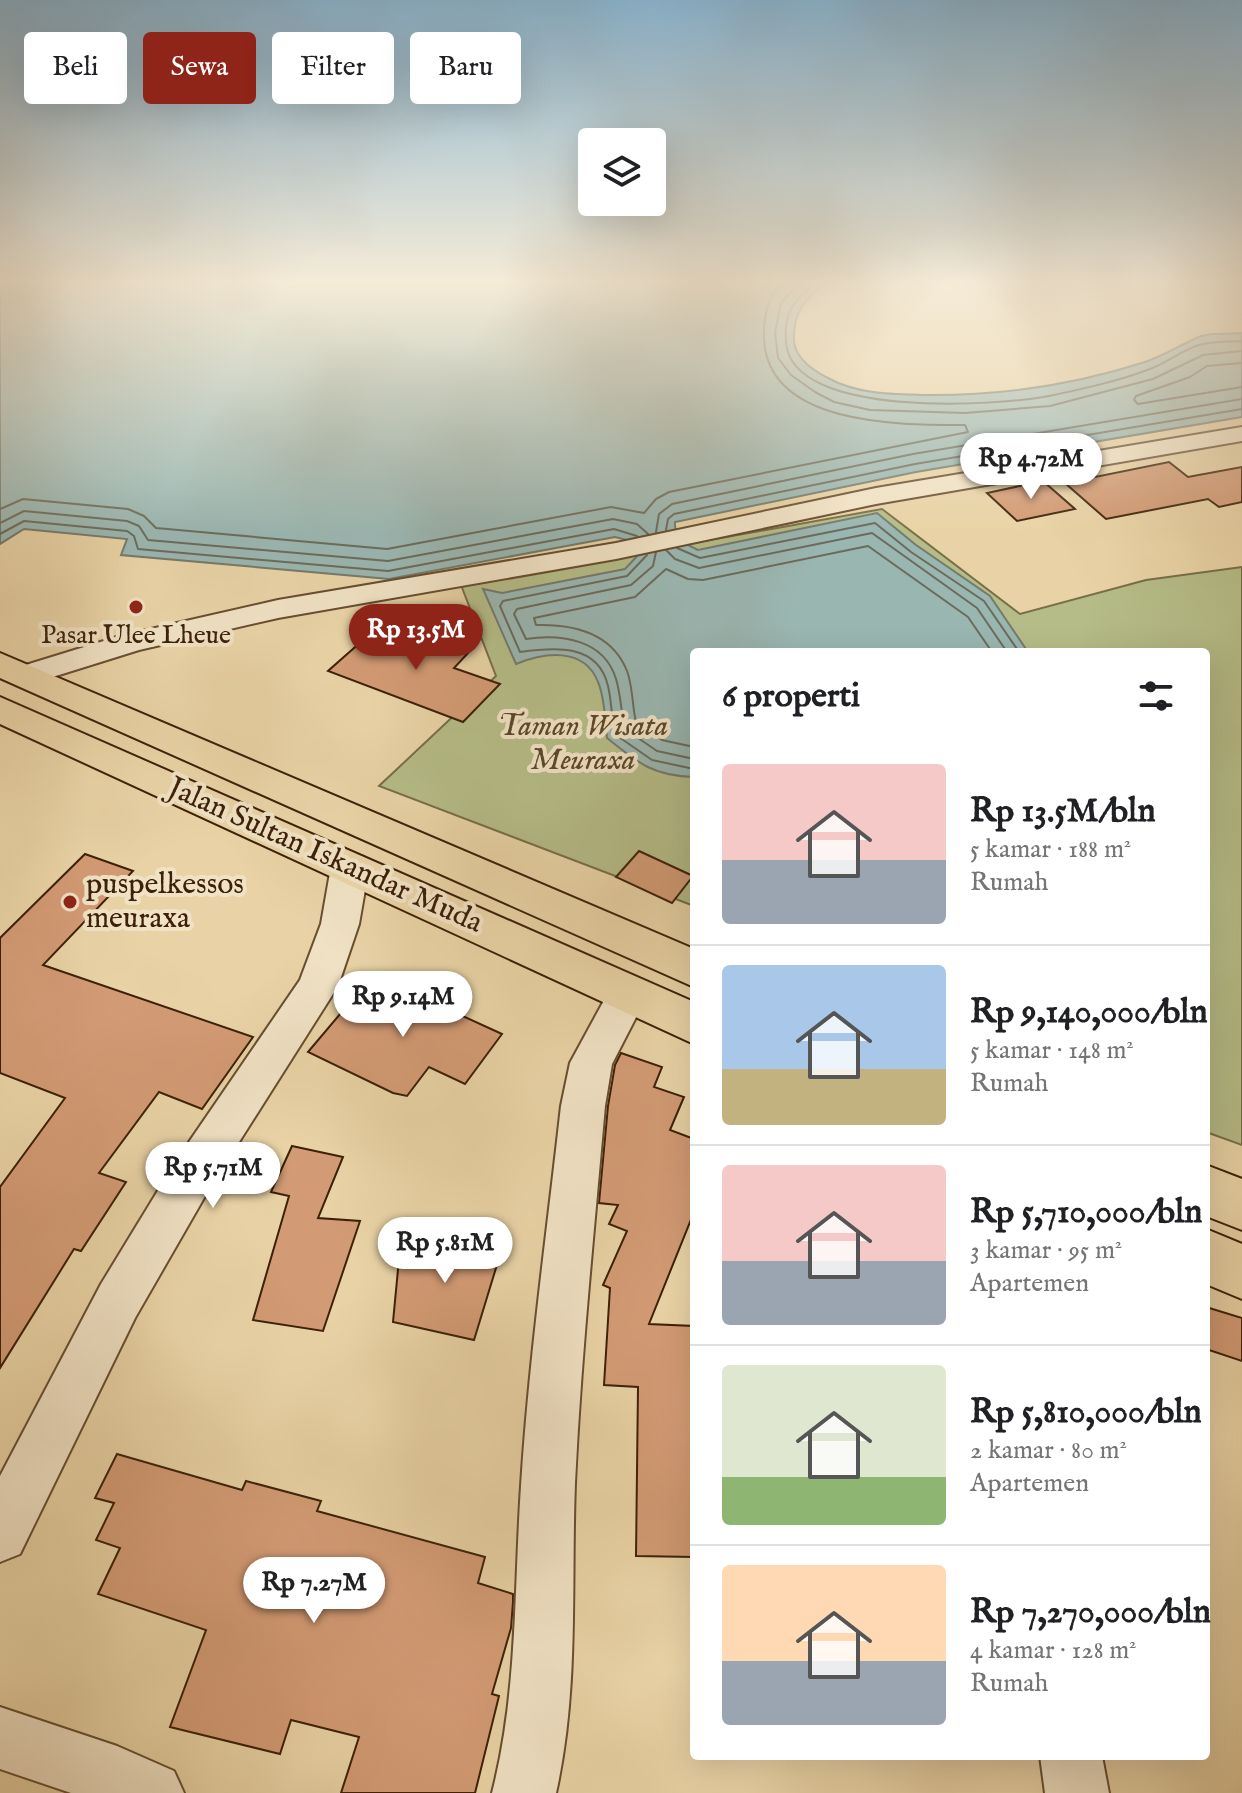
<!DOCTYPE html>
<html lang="id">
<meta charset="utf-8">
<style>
:root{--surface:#fff;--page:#f6f6f6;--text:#202124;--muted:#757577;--line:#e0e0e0;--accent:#8f2418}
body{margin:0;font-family:"IM FELL English",serif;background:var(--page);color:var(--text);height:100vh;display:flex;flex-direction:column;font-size:30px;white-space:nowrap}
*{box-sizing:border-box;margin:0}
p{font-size:26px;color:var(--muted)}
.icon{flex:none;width:44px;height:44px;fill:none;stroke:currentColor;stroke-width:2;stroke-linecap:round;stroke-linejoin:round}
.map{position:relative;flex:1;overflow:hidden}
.drawer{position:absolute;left:690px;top:648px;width:520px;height:1112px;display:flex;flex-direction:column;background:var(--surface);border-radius:8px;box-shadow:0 8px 32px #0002}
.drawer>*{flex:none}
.hud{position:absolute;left:24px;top:32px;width:546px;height:72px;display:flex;gap:16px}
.fabs{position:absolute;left:578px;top:128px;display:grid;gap:16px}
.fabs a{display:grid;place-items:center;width:88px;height:88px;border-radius:8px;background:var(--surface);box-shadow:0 8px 32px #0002;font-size:40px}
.price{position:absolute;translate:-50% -68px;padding:0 18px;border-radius:28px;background:#fff;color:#222;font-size:26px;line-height:52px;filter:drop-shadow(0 2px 4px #0008)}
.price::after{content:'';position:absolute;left:50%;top:48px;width:24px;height:18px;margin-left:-12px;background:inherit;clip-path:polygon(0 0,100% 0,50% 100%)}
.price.current{background:var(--accent);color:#fff}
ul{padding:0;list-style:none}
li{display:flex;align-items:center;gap:24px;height:200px;padding:0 32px}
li+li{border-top:2px solid var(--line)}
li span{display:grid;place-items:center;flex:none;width:224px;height:160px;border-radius:8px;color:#555}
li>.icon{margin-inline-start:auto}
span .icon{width:96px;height:96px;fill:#fffc;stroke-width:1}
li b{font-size:34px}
h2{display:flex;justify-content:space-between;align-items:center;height:96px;padding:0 32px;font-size:34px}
.chip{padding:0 28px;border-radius:8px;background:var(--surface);box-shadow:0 8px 32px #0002;font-size:28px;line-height:72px}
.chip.current{background:var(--accent);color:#fff}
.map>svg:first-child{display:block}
</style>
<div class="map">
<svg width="1242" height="1793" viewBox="0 0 1242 1793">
<rect width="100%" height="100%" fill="#e9d3a6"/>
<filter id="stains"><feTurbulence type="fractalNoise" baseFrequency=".0025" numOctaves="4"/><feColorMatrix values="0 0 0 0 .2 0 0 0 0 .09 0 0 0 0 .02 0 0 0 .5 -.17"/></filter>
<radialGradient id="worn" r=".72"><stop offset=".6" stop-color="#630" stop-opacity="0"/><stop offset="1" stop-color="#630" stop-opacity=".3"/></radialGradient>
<!-- green -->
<path fill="#b5bc87" stroke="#786e48" stroke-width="2" d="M882 509 1020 614 1146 580 1242 567V1145L1206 1132V652H694V906L379 786 496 676 461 585Z"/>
<!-- water -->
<path fill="#9ab6b1" stroke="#747a6d" stroke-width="2" d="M0 282H830C807 295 793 312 794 339 794 358 812 370 828 378 857 394 890 394 923 395 1000 396 1071 386 1145 362 1163 356 1177 347 1194 339 1207 332 1227 334 1242 333V417L916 472 675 522C674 538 685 544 698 550L877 513 916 545 990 596 1028 652H694V777C653 776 638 763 607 738 605 721 605 698 598 682 584 646 543 653 516 664L483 589 502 593 625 569 639 554 631 541 615 537 389 579 121 555 127 539 24 529 0 544Z"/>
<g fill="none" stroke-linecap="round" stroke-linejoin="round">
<!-- shore -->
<g stroke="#6b6b5c" stroke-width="2">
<path d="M800 282 781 303 775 332 778 358 791 375 815 392 834 402 870 410 965 413 1050 406 1153 379 1203 355 1242 351"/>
<path d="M816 282C794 302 783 311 786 343 793 419 997 406 1049 396 1082 389 1119 381 1150 369 1167 363 1182 350 1199 345 1212 341 1228 342 1242 341"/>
<path d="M1242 363 1207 366 1190 377 1136 396 1134 400 1138 404 1242 387"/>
<path d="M0 509 23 499 128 509 144 516 156 528 387 549 611 507 644 513 656 499 669 492 968 432 965 425C904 425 768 427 764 339 763 318 767 298 782 282"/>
<path d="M0 523 24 511 127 521 139 526 148 540 388 561 613 519 637 524 648 534"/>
<path d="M666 530 668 519 674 514 915 464 1242 409"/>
<path d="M656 532 659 514 672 504 913 454 1242 399"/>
<path d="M0 534 24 521 127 531 134 536 138 549 388 571 614 529 637 536"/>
<path d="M677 548 700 558 875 523 911 552 984 601 1019 652"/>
<path d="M666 550 675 559 699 568 872 533 977 608 1007 652"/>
<path d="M656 552 653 566 631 585 517 609 514 614 526 639C561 634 604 639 616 679 621 695 621 713 625 729L657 751 694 759"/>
<path d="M647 555 627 576 503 601 500 606 520 652C554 647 598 643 608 686 612 702 611 719 616 735L652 760 694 769"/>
<path d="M694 747 662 740 636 722C632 705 633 687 627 671 612 633 573 624 536 625L534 618 635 597 666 569 688 579 703 580 868 546 968 617 992 652"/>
</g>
</g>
<!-- building -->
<g fill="#d39b75" stroke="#3c2008" stroke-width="2">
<path d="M1169 462 1188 477 1242 467V502L1219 507 1208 499 1106 519 1065 483Z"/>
<path d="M1043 481 1075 509 1017 521 987 493Z"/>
<path d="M380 625 469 652 454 668 500 684 463 722 328 671Z"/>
<path d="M639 851 693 876 672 903 616 877Z"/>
<path d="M85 854 133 871 43 965 253 1037 202 1109 159 1092 99 1173 126 1182 81 1251 74 1249 0 1368V1187L65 1098 0 1073V938Z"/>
<path d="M373 975 502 1034 465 1084 429 1067 407 1096 393 1093 308 1052Z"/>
<path d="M621 1053 662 1067 654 1087 684 1097 670 1130 694 1139V1212L649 1324 694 1326V1557L636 1556 638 1387 604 1385 610 1288 603 1285 627 1231 609 1224 618 1205 599 1203 608 1106 615 1065Z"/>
<path d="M292 1146 343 1157 318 1218 360 1221 323 1331 253 1320 289 1196 271 1192Z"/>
<path d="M455 1231 503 1245 474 1340 393 1322 401 1238 447 1253Z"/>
<path d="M1206 1307 1242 1318V1361L1206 1349Z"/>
<path d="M117 1454 242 1490 246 1481 321 1501 317 1511 485 1557 478 1583 513 1594V1602L511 1628 492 1694 499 1696 475 1793H341L359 1737 291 1720 280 1754 170 1727 206 1630 98 1594 120 1548 96 1540 114 1503 95 1498Z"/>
</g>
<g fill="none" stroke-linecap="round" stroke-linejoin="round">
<defs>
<g id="minor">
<path d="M1242 427V441L876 504 616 559 278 618 139 650 27 685 16 682 11 675 16 668 120 636 278 600 616 543 876 488Z"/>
<path d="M350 853 363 857 369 867 359 924 338 986 208 1191 135 1318 20 1554 0 1562V1476L101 1284 176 1161 300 980 321 924 331 867 337 857Z"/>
<path d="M628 977 642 982 648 994 612 1064 605 1106C594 1232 581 1357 575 1483 571 1587 579 1691 556 1793H492C518 1692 514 1589 521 1486 529 1359 547 1232 561 1106L570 1063 614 982Z"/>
<path d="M0 1707 117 1746 174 1771 184 1793H71L0 1769Z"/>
<path d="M1040 1756H1102L1109 1793H1045Z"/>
</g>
<g id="trunk">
<path d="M0 653 694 949V987L0 678Z"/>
<path d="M0 697 694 1002V1044L0 724Z"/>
<path d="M1206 1165 1242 1179V1230L1206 1216Z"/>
<path d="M1206 1229 1242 1244V1299L1206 1284Z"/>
</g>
</defs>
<!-- minor casing -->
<use href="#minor" stroke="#674d30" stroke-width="4"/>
<!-- trunk casing -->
<use href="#trunk" stroke="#3c2008" stroke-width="4"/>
<!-- minor -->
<use href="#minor" fill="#f1e2c5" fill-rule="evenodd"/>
<!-- trunk -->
<use href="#trunk" fill="#e9d3a6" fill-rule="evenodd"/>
</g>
<!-- sky -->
<linearGradient id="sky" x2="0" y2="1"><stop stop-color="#89b5d2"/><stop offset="0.53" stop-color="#f5ebd7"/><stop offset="1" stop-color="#f5ebd7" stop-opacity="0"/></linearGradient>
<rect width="1242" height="533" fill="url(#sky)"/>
<!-- markers -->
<g fill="#8f2418" stroke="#f1e2c5" stroke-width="3">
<circle cx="136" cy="607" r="8"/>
<circle cx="70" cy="902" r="8"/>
</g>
<g text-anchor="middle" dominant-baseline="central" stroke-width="8" stroke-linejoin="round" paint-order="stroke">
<!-- far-poi labels -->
<g font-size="26" fill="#3c2008" stroke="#f1e2c5">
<text x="136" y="635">Pasar Ulee Lheue</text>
</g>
<!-- park labels -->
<g font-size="30" font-style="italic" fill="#5a4728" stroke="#f1e2c5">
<text x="583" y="727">Taman Wisata<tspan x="583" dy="34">Meuraxa</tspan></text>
</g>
<!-- street labels -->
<g font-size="30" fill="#3c2008" stroke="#f1e2c5">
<text transform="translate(325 856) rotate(24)">Jalan Sultan Iskandar Muda</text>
</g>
<!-- poi labels -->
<g font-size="30" fill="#3c2008" stroke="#f1e2c5" text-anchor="start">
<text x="86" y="885">puspelkessos<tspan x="86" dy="34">meuraxa</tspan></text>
</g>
</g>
<rect width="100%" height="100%" filter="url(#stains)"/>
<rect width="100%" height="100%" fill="url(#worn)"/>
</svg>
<div class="fabs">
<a><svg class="icon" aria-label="layers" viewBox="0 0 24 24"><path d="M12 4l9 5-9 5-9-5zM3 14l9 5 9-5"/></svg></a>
</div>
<b class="price" style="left:1031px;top:501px">Rp 4.72M</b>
<b class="price current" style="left:416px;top:672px">Rp 13.5M</b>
<b class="price" style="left:403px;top:1039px">Rp 9.14M</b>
<b class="price" style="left:213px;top:1210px">Rp 5.71M</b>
<b class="price" style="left:445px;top:1285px">Rp 5.81M</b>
<b class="price" style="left:314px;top:1625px">Rp 7.27M</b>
<div class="hud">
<a class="chip">Beli</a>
<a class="chip current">Sewa</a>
<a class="chip">Filter</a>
<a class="chip">Baru</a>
</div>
<section class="drawer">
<h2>6 properti<svg class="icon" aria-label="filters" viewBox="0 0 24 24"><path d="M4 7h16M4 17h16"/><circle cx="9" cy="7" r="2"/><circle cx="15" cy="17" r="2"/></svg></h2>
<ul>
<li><span style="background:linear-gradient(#f6c9c9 60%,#9aa5b1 0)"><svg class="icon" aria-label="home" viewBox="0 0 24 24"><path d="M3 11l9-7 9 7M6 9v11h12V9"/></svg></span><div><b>Rp 13.5M/bln</b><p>5 kamar · 188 m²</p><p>Rumah</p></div></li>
<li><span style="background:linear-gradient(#a9c7e8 65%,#c2b280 0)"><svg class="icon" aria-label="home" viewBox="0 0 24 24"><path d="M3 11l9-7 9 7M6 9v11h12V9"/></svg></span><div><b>Rp 9,140,000/bln</b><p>5 kamar · 148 m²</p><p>Rumah</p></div></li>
<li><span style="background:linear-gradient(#f6c9c9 60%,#9aa5b1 0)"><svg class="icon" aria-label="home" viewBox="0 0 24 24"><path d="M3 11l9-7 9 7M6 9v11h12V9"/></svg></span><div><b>Rp 5,710,000/bln</b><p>3 kamar · 95 m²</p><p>Apartemen</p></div></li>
<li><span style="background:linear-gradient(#dfe7d0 70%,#8fb573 0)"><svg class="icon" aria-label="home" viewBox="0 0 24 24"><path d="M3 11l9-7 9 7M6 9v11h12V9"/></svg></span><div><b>Rp 5,810,000/bln</b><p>2 kamar · 80 m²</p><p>Apartemen</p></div></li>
<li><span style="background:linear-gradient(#ffd9b3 60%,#9aa5b1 0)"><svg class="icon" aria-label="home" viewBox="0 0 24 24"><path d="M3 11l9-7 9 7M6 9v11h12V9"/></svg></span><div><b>Rp 7,270,000/bln</b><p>4 kamar · 128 m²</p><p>Rumah</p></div></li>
</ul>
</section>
</div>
